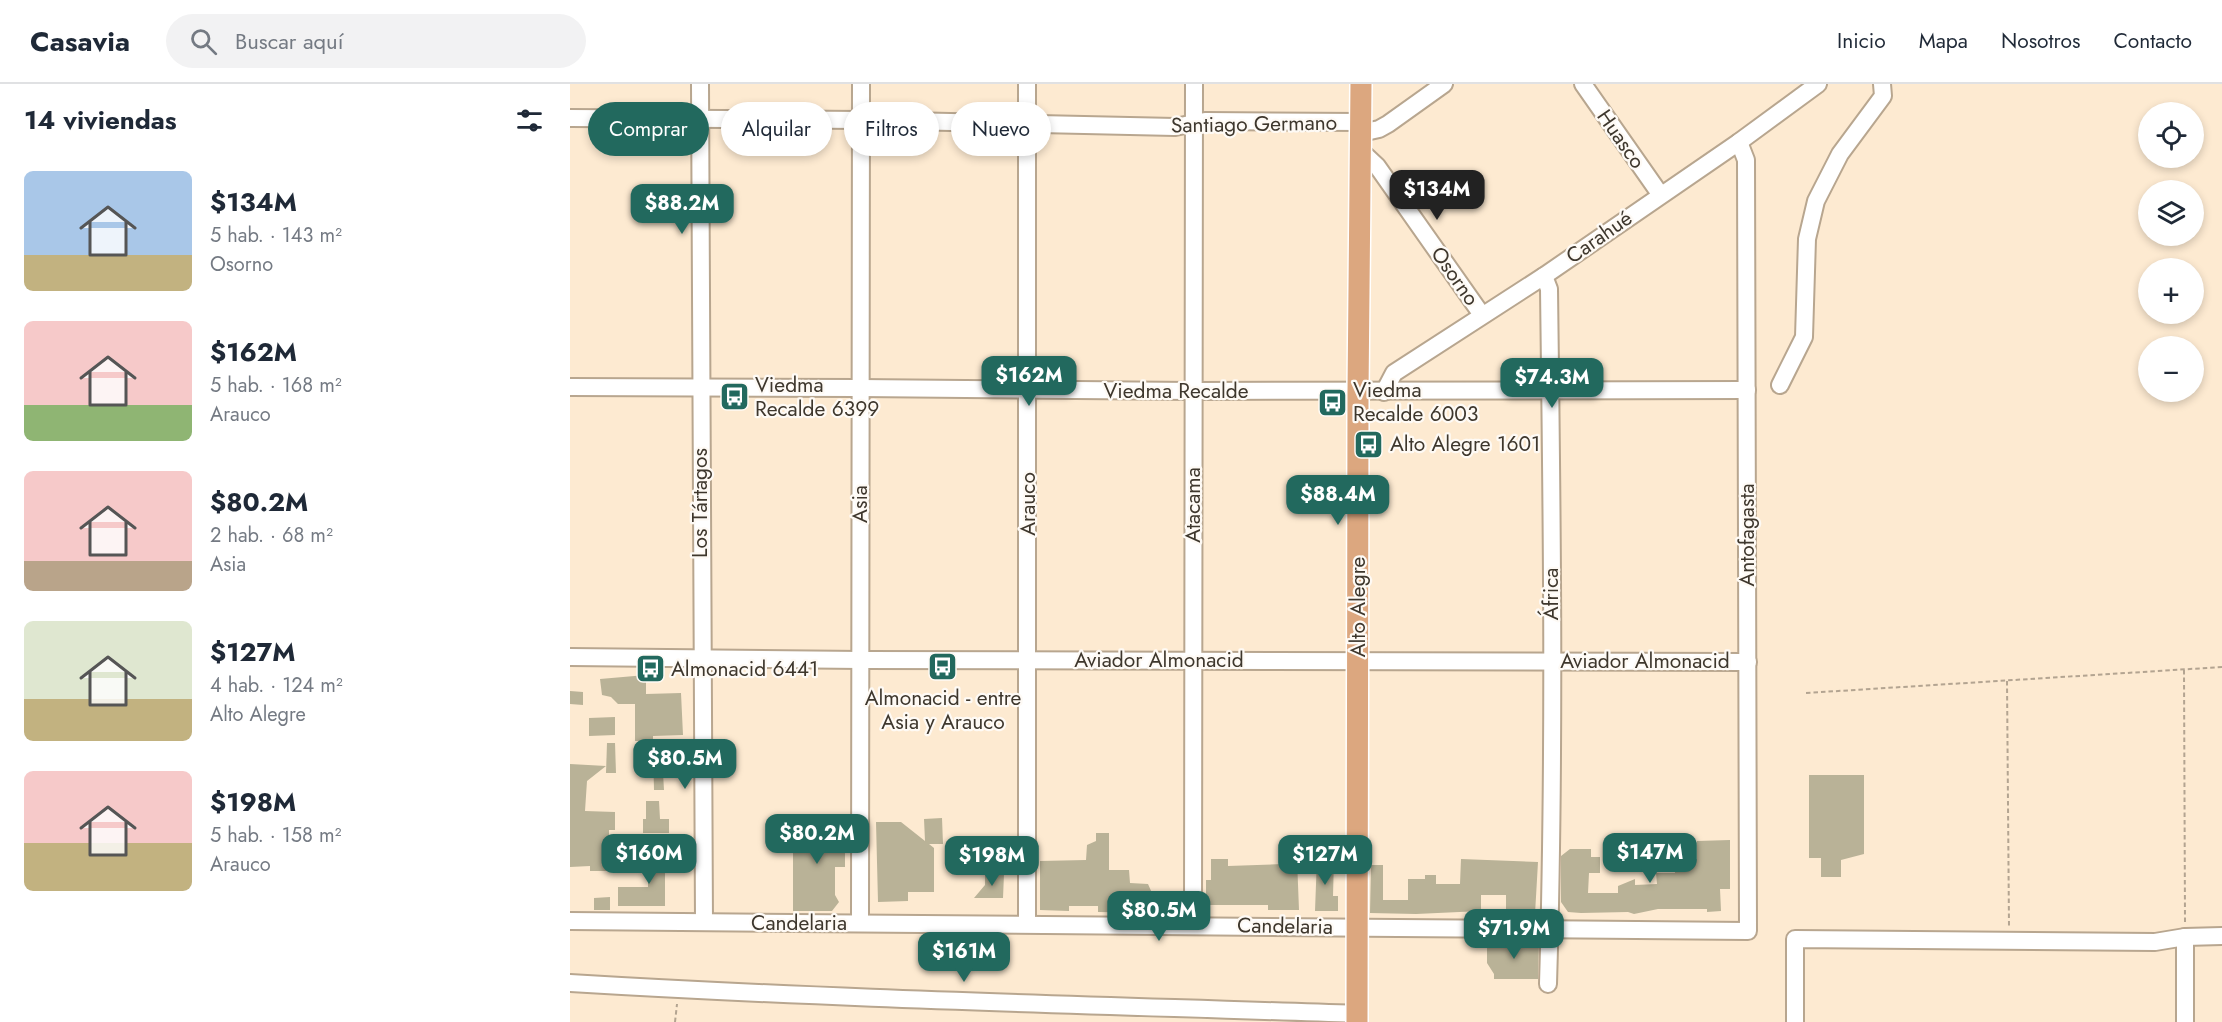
<!DOCTYPE html>
<html lang="es">
<meta charset="utf-8">
<style>
:root{--surface:#fff;--page:#f2f2f3;--text:#1f2937;--muted:#747a83;--line:#e0e1e3;--accent:#22695e}
body{margin:0;font-family:Jost,sans-serif;background:var(--page);color:var(--text);height:100vh;display:flex;flex-direction:column;font-size:22px;white-space:nowrap}
*{box-sizing:border-box;margin:0}
p{font-size:20px;color:var(--muted)}
.icon{flex:none;width:33px;height:33px;fill:none;stroke:currentColor;stroke-width:2;stroke-linecap:round;stroke-linejoin:round}
.map{position:relative;flex:1;overflow:hidden}
.details{display:flex;flex-direction:column;background:var(--surface);width:570px}
.details>*{flex:none}
.hud{position:absolute;left:18px;top:18px;width:570px;height:54px;display:flex;gap:12px}
.tools{position:absolute;left:1568px;top:18px;display:grid;gap:12px}
.tools a{display:grid;place-items:center;width:66px;height:66px;border-radius:50%;background:var(--surface);box-shadow:0 3px 9px #0003;font-size:30px}
.price{position:absolute;translate:-50% -51px;padding:0 14px;border-radius:12px;background:var(--accent);color:#fff;font-size:20px;line-height:39px;filter:drop-shadow(0 2px 3px #0008)}
.price::after{content:'';position:absolute;left:50%;top:36px;width:18px;height:14px;margin-left:-9px;background:inherit;clip-path:polygon(0 0,100% 0,50% 100%)}
.price.on{background:#222;color:#fff}
ul{padding:0;list-style:none}
li{display:flex;align-items:center;gap:18px;height:150px;padding:0 24px}
li span{display:grid;place-items:center;flex:none;width:168px;height:120px;border-radius:9px;color:#555}
li>.icon{margin-inline-start:auto}
span .icon{width:72px;height:72px;fill:#fffc;stroke-width:1}
li b{font-size:26px}
h2{display:flex;justify-content:space-between;align-items:center;height:72px;padding:0 24px;font-size:26px}
.chip{padding:0 21px;border-radius:27px;background:var(--surface);box-shadow:0 3px 9px #0003;font-size:21px;line-height:54px}
.chip.on{background:var(--accent);color:#fff}
header{display:flex;align-items:center;gap:36px;box-sizing:border-box;height:84px;padding:0 30px;background:var(--surface);border-bottom:2px solid var(--line)}
header strong{font-size:28px}
nav{display:flex;gap:33px;margin-inline-start:auto;font-size:21px}
.search{width:420px;height:54px;background:var(--page);display:flex;align-items:center;gap:15px;box-sizing:border-box;padding:0 21px;border-radius:33px;color:var(--muted);font-size:22px}
main{display:flex;flex:1;min-height:0}
.map>svg:first-child{display:block}
</style>
<header>
<strong>Casavia</strong>
<div class="search"><svg class="icon" aria-label="search" viewBox="0 0 24 24"><circle cx="10" cy="10" r="6"/><path d="M15 15l6 6"/></svg>Buscar aquí</div>
<nav><a>Inicio</a><a>Mapa</a><a>Nosotros</a><a>Contacto</a></nav>
</header>
<main>
<section class="details">
<h2>14 viviendas<svg class="icon" aria-label="filters" viewBox="0 0 24 24"><path d="M4 7h16M4 17h16"/><circle cx="9" cy="7" r="2"/><circle cx="15" cy="17" r="2"/></svg></h2>
<ul>
<li><span style="background:linear-gradient(#a9c7e8 70%,#c2b280 0)"><svg class="icon" aria-label="home" viewBox="0 0 24 24"><path d="M3 11l9-7 9 7M6 9v11h12V9"/></svg></span><div><b>$134M</b><p>5 hab. · 143 m²</p><p>Osorno</p></div></li>
<li><span style="background:linear-gradient(#f6c9c9 70%,#8fb573 0)"><svg class="icon" aria-label="home" viewBox="0 0 24 24"><path d="M3 11l9-7 9 7M6 9v11h12V9"/></svg></span><div><b>$162M</b><p>5 hab. · 168 m²</p><p>Arauco</p></div></li>
<li><span style="background:linear-gradient(#f6c9c9 75%,#b9a48a 0)"><svg class="icon" aria-label="home" viewBox="0 0 24 24"><path d="M3 11l9-7 9 7M6 9v11h12V9"/></svg></span><div><b>$80.2M</b><p>2 hab. · 68 m²</p><p>Asia</p></div></li>
<li><span style="background:linear-gradient(#dfe7d0 65%,#c2b280 0)"><svg class="icon" aria-label="home" viewBox="0 0 24 24"><path d="M3 11l9-7 9 7M6 9v11h12V9"/></svg></span><div><b>$127M</b><p>4 hab. · 124 m²</p><p>Alto Alegre</p></div></li>
<li><span style="background:linear-gradient(#f6c9c9 60%,#c2b280 0)"><svg class="icon" aria-label="home" viewBox="0 0 24 24"><path d="M3 11l9-7 9 7M6 9v11h12V9"/></svg></span><div><b>$198M</b><p>5 hab. · 158 m²</p><p>Arauco</p></div></li>
</ul>
</section>
<div class="map">
<svg width="1652" height="938" viewBox="0 0 1652 938">
<rect width="100%" height="100%" fill="#fdead1"/>
<!-- building -->
<g fill="#b9b297">
<path d="M76 591V610L111 609 113 651 83 652V657H65V620H48L41 613 32 611 30 595Z"/>
<path d="M0 607 13 608V621L0 620Z"/>
<path d="M45 633V651L19 652V634Z"/>
<path d="M37 659H45L46 689H36Z"/>
<path d="M92 665V671H109V689H93L94 706H84L83 666Z"/>
<path d="M0 680 36 682 17 697 15 727 45 728V746H39V768L51 769 50 787H20V782L0 783Z"/>
<path d="M1239 691H1294V770L1271 776V793H1251V774H1239Z"/>
<path d="M76 717H89L90 735H99V749H73V735H76Z"/>
<path d="M372 734 373 760H359L364 764V808H338V817L308 818 306 738H331L355 757 354 735Z"/>
<path d="M223 740H275V783H265V811L269 818 262 827H223Z"/>
<path d="M526 749H539V786H559L560 799 578 800 582 809V829L528 828V822H499V827L470 826V777L516 776 517 761 526 757Z"/>
<path d="M1160 756V805H1150L1151 827 1137 828V825H1088L1064 830 1058 828 1011 829 998 828 991 818V772L1000 765H1021V773H1030V789H1019L1018 809H1048V802L1065 795V801L1087 800 1086 789H1105L1104 776 1127 775V757Z"/>
<path d="M78 770H103V785H95V822H48V803H78Z"/>
<path d="M747 773 764 774 763 812H768V827H745Z"/>
<path d="M641 775H658V782L713 780V775H727L729 826H698V821H636V796H641Z"/>
<path d="M891 775 968 778 965 830H936V811H911V827L846 830 800 829 801 781H813V816H838V795H855V791H866V800H890Z"/>
<path d="M415 790H434L433 814H404L415 801Z"/>
<path d="M40 813V826H24V814Z"/>
<path d="M917 858H969L968 895H924V890L917 879Z"/>
</g>
<g fill="none" stroke-linecap="round" stroke-linejoin="round">
<defs>
<g id="minor">
<path d="M130 0 134 838"/>
<path d="M457 0V840"/>
<path d="M1013 0 1090 110"/>
<path d="M0 34 291 36 605 43 635 37 791 38"/>
<path d="M791 49 809 45 818 40 874 0"/>
<path d="M792 68 807 82 912 231"/>
<path d="M974 192 979 205C982 437 985 669 978 900"/>
<path d="M1210 301 1234 253 1237 155 1246 117 1270 70 1313 12 1312 0"/>
<path d="M0 303 290 304 623 307 1177 306"/>
<path d="M814 308 824 289 974 192 1169 58 1248 0"/>
<path d="M0 573 291 576 1178 578"/>
<path d="M0 837 1178 847 1176 76 1169 58"/>
<path d="M290 839 291 0"/>
<path d="M623 841 624 0"/>
<path d="M1615 853V938"/>
<path d="M0 899C262 915 525 921 787 930"/>
<path d="M1225 938V855L1585 858 1615 853 1652 852"/>
</g>
<path id="major" d="M787 938 788 308 791 0"/>
</defs>
<!-- minor casing -->
<use href="#minor" stroke="#b8a68f" stroke-width="20"/>
<!-- major casing -->
<use href="#major" stroke="#fff" stroke-width="24"/>
<!-- path -->
<g stroke="#b3a491" stroke-width="2" stroke-dasharray="4.5 3" stroke-linecap="butt">
<path d="M1614 586 1615 839"/>
<path d="M1437 597 1439 843"/>
<path d="M1236 609 1652 583"/>
<path d="M105 938 107 920"/>
</g>
<!-- minor -->
<use href="#minor" stroke="#fff" stroke-width="16"/>
<!-- major -->
<use href="#major" stroke="#dca77f" stroke-width="21"/>
</g>
<!-- icons -->
<defs>
<symbol id="bus-square" viewBox="-11 -11 22 22"><rect x="-9" y="-9" width="18" height="18" rx="4" fill="#22695e" stroke="#fefaf5"/><path d="M-5-6H5V4H4V6H2V4H-2V6H-4V4H-5ZM-3.5-4V0h7V-4ZM-3.5 1.2v1.5H-2V1.2ZM2 1.2v1.5H3.5V1.2Z" fill="#fff"/></symbol>
</defs>
<g fill-rule="evenodd">
<use href="#bus-square" x="148" y="296" width="33" height="33"/>
<use href="#bus-square" x="746" y="302" width="33" height="33"/>
<use href="#bus-square" x="782" y="344" width="33" height="33"/>
<use href="#bus-square" x="356" y="566" width="33" height="33"/>
<use href="#bus-square" x="64" y="568" width="33" height="33"/>
</g>
<g text-anchor="middle" dominant-baseline="central" stroke-width="4.5" stroke-linejoin="round" paint-order="stroke">
<!-- street labels -->
<g font-size="21" fill="#3e372d" stroke="#fefaf5">
<text transform="translate(684 40) rotate(-1)">Santiago Germano</text>
<text transform="translate(1051 55) rotate(55)">Huasco</text>
<text transform="translate(1029 153) rotate(-35)">Carahué</text>
<text transform="translate(885 192) rotate(55)">Osorno</text>
<text x="606" y="307">Viedma Recalde</text>
<text transform="translate(130 419) rotate(-90)">Los Tártagos</text>
<text transform="translate(290 420) rotate(-90)">Asia</text>
<text transform="translate(458 420) rotate(-90)">Arauco</text>
<text transform="translate(623 421) rotate(-90)">Atacama</text>
<text transform="translate(1177 451) rotate(-90)">Antofagasta</text>
<text transform="translate(981 510) rotate(-90)">África</text>
<text transform="translate(788 523) rotate(-90)">Alto Alegre</text>
<text x="589" y="576">Aviador Almonacid</text>
<text x="1075" y="577">Aviador Almonacid</text>
<text x="229" y="839">Candelaria</text>
<text transform="translate(715 842) rotate(1)">Candelaria</text>
</g>
<!-- poi labels -->
<g font-size="21" fill="#3e372d" stroke="#fefaf5" text-anchor="start">
<text x="185" y="301">Viedma<tspan x="185" dy="24">Recalde 6399</tspan></text>
<text x="783" y="306">Viedma<tspan x="783" dy="24">Recalde 6003</tspan></text>
<text x="820" y="360">Alto Alegre 1601</text>
<text x="101" y="585">Almonacid 6441</text>
<text x="373" y="614" text-anchor="middle">Almonacid - entre<tspan x="373" dy="24">Asia y Arauco</tspan></text>
</g>
</g>
</svg>
<div class="tools">
<a><svg class="icon" aria-label="locate" viewBox="0 0 24 24"><circle cx="12" cy="12" r="6"/><path d="M12 2v4M12 18v4M2 12h4M18 12h4"/></svg></a>
<a><svg class="icon" aria-label="layers" viewBox="0 0 24 24"><path d="M12 4l9 5-9 5-9-5zM3 14l9 5 9-5"/></svg></a>
<a>+</a>
<a>−</a>
</div>
<b class="price on" style="left:867px;top:137px">$134M</b>
<b class="price" style="left:112px;top:151px">$88.2M</b>
<b class="price" style="left:459px;top:323px">$162M</b>
<b class="price" style="left:982px;top:325px">$74.3M</b>
<b class="price" style="left:768px;top:442px">$88.4M</b>
<b class="price" style="left:115px;top:706px">$80.5M</b>
<b class="price" style="left:247px;top:781px">$80.2M</b>
<b class="price" style="left:1080px;top:800px">$147M</b>
<b class="price" style="left:79px;top:801px">$160M</b>
<b class="price" style="left:755px;top:802px">$127M</b>
<b class="price" style="left:422px;top:803px">$198M</b>
<b class="price" style="left:589px;top:858px">$80.5M</b>
<b class="price" style="left:944px;top:876px">$71.9M</b>
<b class="price" style="left:394px;top:899px">$161M</b>
<div class="hud">
<a class="chip on">Comprar</a>
<a class="chip">Alquilar</a>
<a class="chip">Filtros</a>
<a class="chip">Nuevo</a>
</div>
</div>
</main>
